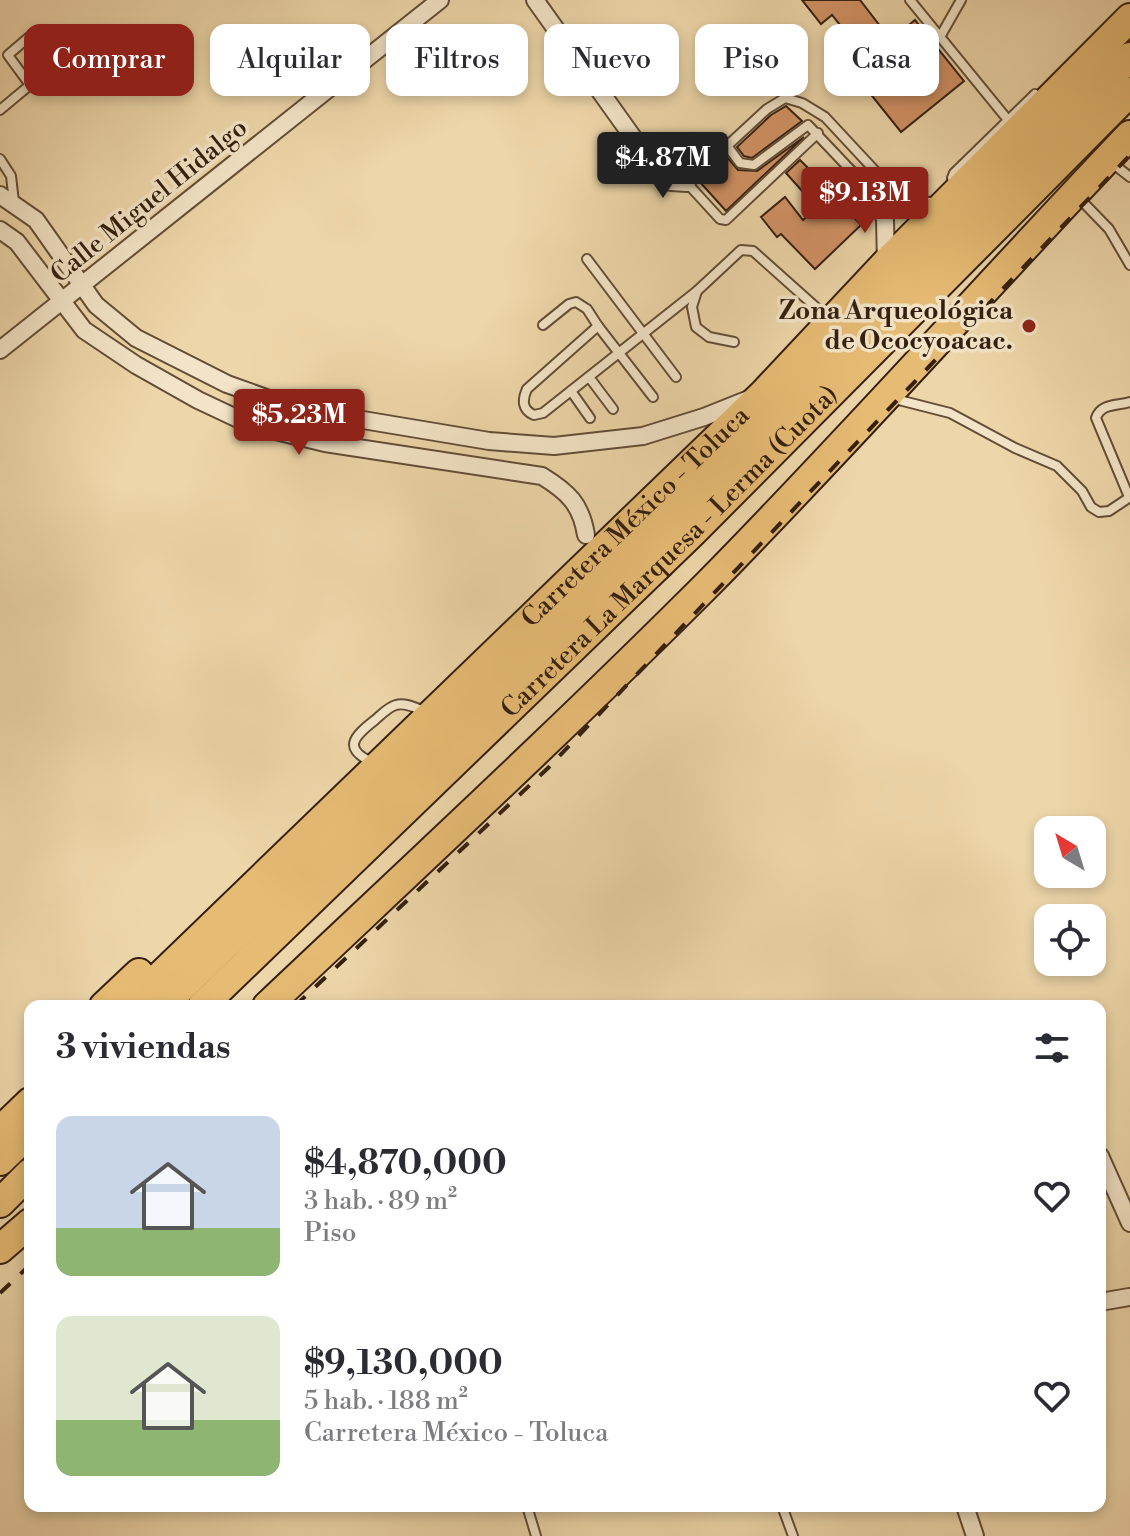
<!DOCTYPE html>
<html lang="es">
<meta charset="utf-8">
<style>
:root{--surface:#fff;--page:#f2f2f3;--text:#2b2b33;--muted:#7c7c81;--accent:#8f2418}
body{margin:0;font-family:"Libre Bodoni",serif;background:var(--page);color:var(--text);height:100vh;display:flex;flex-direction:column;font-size:30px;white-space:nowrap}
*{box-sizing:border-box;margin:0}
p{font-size:26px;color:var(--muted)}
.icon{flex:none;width:44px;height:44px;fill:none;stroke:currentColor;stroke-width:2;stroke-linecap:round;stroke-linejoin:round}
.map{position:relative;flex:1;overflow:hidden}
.panel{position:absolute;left:24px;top:1000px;width:1082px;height:512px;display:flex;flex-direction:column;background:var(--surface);border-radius:16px;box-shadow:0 4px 12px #0003}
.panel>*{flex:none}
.banner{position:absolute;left:24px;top:24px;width:1082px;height:72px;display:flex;gap:16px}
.needle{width:52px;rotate:322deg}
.buttons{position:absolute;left:1034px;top:816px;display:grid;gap:16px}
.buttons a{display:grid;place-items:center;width:72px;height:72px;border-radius:16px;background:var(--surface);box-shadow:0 4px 12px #0003;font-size:40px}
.price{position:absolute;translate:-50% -68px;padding:0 18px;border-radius:8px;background:var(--accent);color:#fff;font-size:26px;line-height:52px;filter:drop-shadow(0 2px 4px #0008)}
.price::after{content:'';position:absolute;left:50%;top:48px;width:24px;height:18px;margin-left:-12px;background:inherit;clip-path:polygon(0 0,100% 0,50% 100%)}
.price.selected{background:#222;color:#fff}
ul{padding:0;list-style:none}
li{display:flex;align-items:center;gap:24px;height:200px;padding:0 32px}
li span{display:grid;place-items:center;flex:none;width:224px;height:160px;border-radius:16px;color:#555}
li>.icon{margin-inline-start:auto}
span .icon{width:96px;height:96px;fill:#fffc;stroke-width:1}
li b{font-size:34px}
h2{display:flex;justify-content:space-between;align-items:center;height:96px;padding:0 32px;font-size:34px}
.tag{padding:0 28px;border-radius:16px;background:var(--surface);box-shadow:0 4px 12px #0003;font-size:28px;line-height:72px}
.tag.selected{background:var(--accent);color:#fff}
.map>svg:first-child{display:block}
</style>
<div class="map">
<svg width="1130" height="1536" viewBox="0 0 1130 1536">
<rect width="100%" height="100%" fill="#edd6a9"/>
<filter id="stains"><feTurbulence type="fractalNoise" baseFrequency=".0025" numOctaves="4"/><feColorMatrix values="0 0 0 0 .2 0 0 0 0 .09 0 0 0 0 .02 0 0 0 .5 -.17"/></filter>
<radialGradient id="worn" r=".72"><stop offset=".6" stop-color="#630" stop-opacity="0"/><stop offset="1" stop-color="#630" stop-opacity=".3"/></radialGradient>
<!-- building -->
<g fill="#d29265" stroke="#351f10" stroke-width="2">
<path d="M802 0H860L891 40 915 20 964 81 901 132 852 71 867 59 832 15 821 24Z"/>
<path d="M786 106 802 121 752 158 744 156 737 147 771 115Z"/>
<path d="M804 137 726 211 699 181 726 156 738 170 757 171Z"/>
<path d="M800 160 818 178 803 192 786 173Z"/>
<path d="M831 193 861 225 815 269 781 234 777 237 761 217 785 197 803 220Z"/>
</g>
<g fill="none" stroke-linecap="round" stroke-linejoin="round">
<defs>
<g id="service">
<path d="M910 0 1008 120"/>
<path d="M940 37 961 0"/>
<path d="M30 85 57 62"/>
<path d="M0 110 30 85 8 55 29 37"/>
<path d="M818 133 726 220 720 219 687 183 767 109 785 98 802 103 825 117 892 189 916 200 937 203"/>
<path d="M728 147 740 163 754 165 808 125 880 201"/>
<path d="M0 159 11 176 14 202"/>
<path d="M1111 162 1130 177"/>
<path d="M955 186 952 178 954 173 1035 94"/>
<path d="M1078 197 1109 229 1130 265"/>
<path d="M587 259 676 377"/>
<path d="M697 291 692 307 696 327 709 337 734 342"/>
<path d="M543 325 569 304 576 302 587 309 598 326 527 389C522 400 522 410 534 415L543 413 697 291 741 250 753 251 828 318"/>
<path d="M598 326 653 397"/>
<path d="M589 377 613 409"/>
<path d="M571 391 590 418"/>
<path d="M891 398 950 413 1015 448 1057 466 1082 491 1091 507 1099 512 1109 511 1130 497"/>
<path d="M1129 497 1096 418C1101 403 1117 406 1130 402"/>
<path d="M374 763C342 749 353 737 375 720 381 715 388 707 396 705 406 702 418 709 427 712"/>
<path d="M527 1506 536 1536"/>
<path d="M782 1506 793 1536"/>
</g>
<g id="minor">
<path d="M535 0 657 171 671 182 687 183"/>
<path d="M0 195 36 220 96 305 136 338 227 384 297 409 489 441 554 446 643 436 704 417 749 399"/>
<path d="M0 230 17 242 84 330 136 365 198 400 251 425 325 443 542 476C568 492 581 504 586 535"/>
<path d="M886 263 885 220 880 201 892 189"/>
<path d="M0 350 440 0"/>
<path d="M1100 1156 1130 1223"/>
<path d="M1100 1302 1129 1297"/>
<path d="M965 1506 975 1536"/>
</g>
<g id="motorway">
<path d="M104 1006 139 973"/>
<path id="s1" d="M129 1006 764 393 886 263 1130 18"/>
<path d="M162 1006 591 595 1130 57"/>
<path id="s2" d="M202 1006 693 532 1130 92"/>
<path d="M267 1006C415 866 564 728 708 584 852 438 988 284 1130 135"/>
<path d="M0 1131 30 1102"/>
<path d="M0 1161 30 1132"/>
<path d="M0 1203 30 1173"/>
<path d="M0 1249 30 1223"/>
</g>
</defs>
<!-- service casing -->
<use href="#service" stroke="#634d36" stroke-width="12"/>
<!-- minor casing -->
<use href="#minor" stroke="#634d36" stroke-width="20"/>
<!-- motorway casing -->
<use href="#motorway" stroke="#351f10" stroke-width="32"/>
<!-- service -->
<use href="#service" stroke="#f3e4c7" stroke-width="8"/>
<!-- minor -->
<use href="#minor" stroke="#f3e4c7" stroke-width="16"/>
<!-- motorway -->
<use href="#motorway" stroke="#e6bb74" stroke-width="28"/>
<!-- rail -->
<g stroke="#351f10" stroke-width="4" stroke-dasharray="14 14" stroke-linecap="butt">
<path d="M295 1006 548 768 1130 155"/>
<path d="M0 1293 30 1265"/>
</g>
</g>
<!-- markers -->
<circle fill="#8f2418" stroke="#f3e4c7" stroke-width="3" cx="1029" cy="326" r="8"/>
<g text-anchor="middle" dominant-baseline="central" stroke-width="7" stroke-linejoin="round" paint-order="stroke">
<!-- street labels -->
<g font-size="26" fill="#351f10" stroke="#f3e4c7">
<text transform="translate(149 201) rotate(-39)">Calle Miguel Hidalgo</text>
<text stroke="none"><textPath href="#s1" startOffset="704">Carretera México - Toluca</textPath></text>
<text stroke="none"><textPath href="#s2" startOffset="652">Carretera La Marquesa - Lerma (Cuota)</textPath></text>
</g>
<!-- poi labels -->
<g font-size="26" font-weight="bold" fill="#351f10" stroke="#f3e4c7" text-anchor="end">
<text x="1013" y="311">Zona Arqueológica<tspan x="1013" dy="30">de Ococyoacac.</tspan></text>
</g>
</g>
<rect width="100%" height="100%" filter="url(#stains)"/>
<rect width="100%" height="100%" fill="url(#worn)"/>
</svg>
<div class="buttons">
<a><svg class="needle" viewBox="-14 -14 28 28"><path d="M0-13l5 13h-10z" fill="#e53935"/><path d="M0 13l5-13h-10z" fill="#7c7c81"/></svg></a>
<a><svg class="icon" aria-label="locate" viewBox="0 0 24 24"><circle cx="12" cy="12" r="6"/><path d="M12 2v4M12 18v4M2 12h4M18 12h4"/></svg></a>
</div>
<b class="price selected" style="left:663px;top:200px">$4.87M</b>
<b class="price" style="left:865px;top:235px">$9.13M</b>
<b class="price" style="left:299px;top:457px">$5.23M</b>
<div class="banner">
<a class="tag selected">Comprar</a>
<a class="tag">Alquilar</a>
<a class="tag">Filtros</a>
<a class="tag">Nuevo</a>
<a class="tag">Piso</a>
<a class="tag">Casa</a>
</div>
<section class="panel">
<h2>3 viviendas<svg class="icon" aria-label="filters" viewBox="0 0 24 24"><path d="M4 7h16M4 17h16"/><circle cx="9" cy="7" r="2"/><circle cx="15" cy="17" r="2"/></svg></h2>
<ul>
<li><span style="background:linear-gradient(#c9d6e8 70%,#8fb573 0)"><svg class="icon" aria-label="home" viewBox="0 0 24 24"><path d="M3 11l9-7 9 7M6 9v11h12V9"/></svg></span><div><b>$4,870,000</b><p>3 hab. · 89 m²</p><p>Piso</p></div><svg class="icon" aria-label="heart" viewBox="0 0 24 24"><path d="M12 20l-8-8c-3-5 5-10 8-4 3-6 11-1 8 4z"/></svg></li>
<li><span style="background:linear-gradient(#dfe7d0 65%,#8fb573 0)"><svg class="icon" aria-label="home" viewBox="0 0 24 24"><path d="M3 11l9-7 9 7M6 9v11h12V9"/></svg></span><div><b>$9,130,000</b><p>5 hab. · 188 m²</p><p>Carretera México - Toluca</p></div><svg class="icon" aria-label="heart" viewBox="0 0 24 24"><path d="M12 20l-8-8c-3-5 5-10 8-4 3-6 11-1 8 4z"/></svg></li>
</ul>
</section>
</div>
